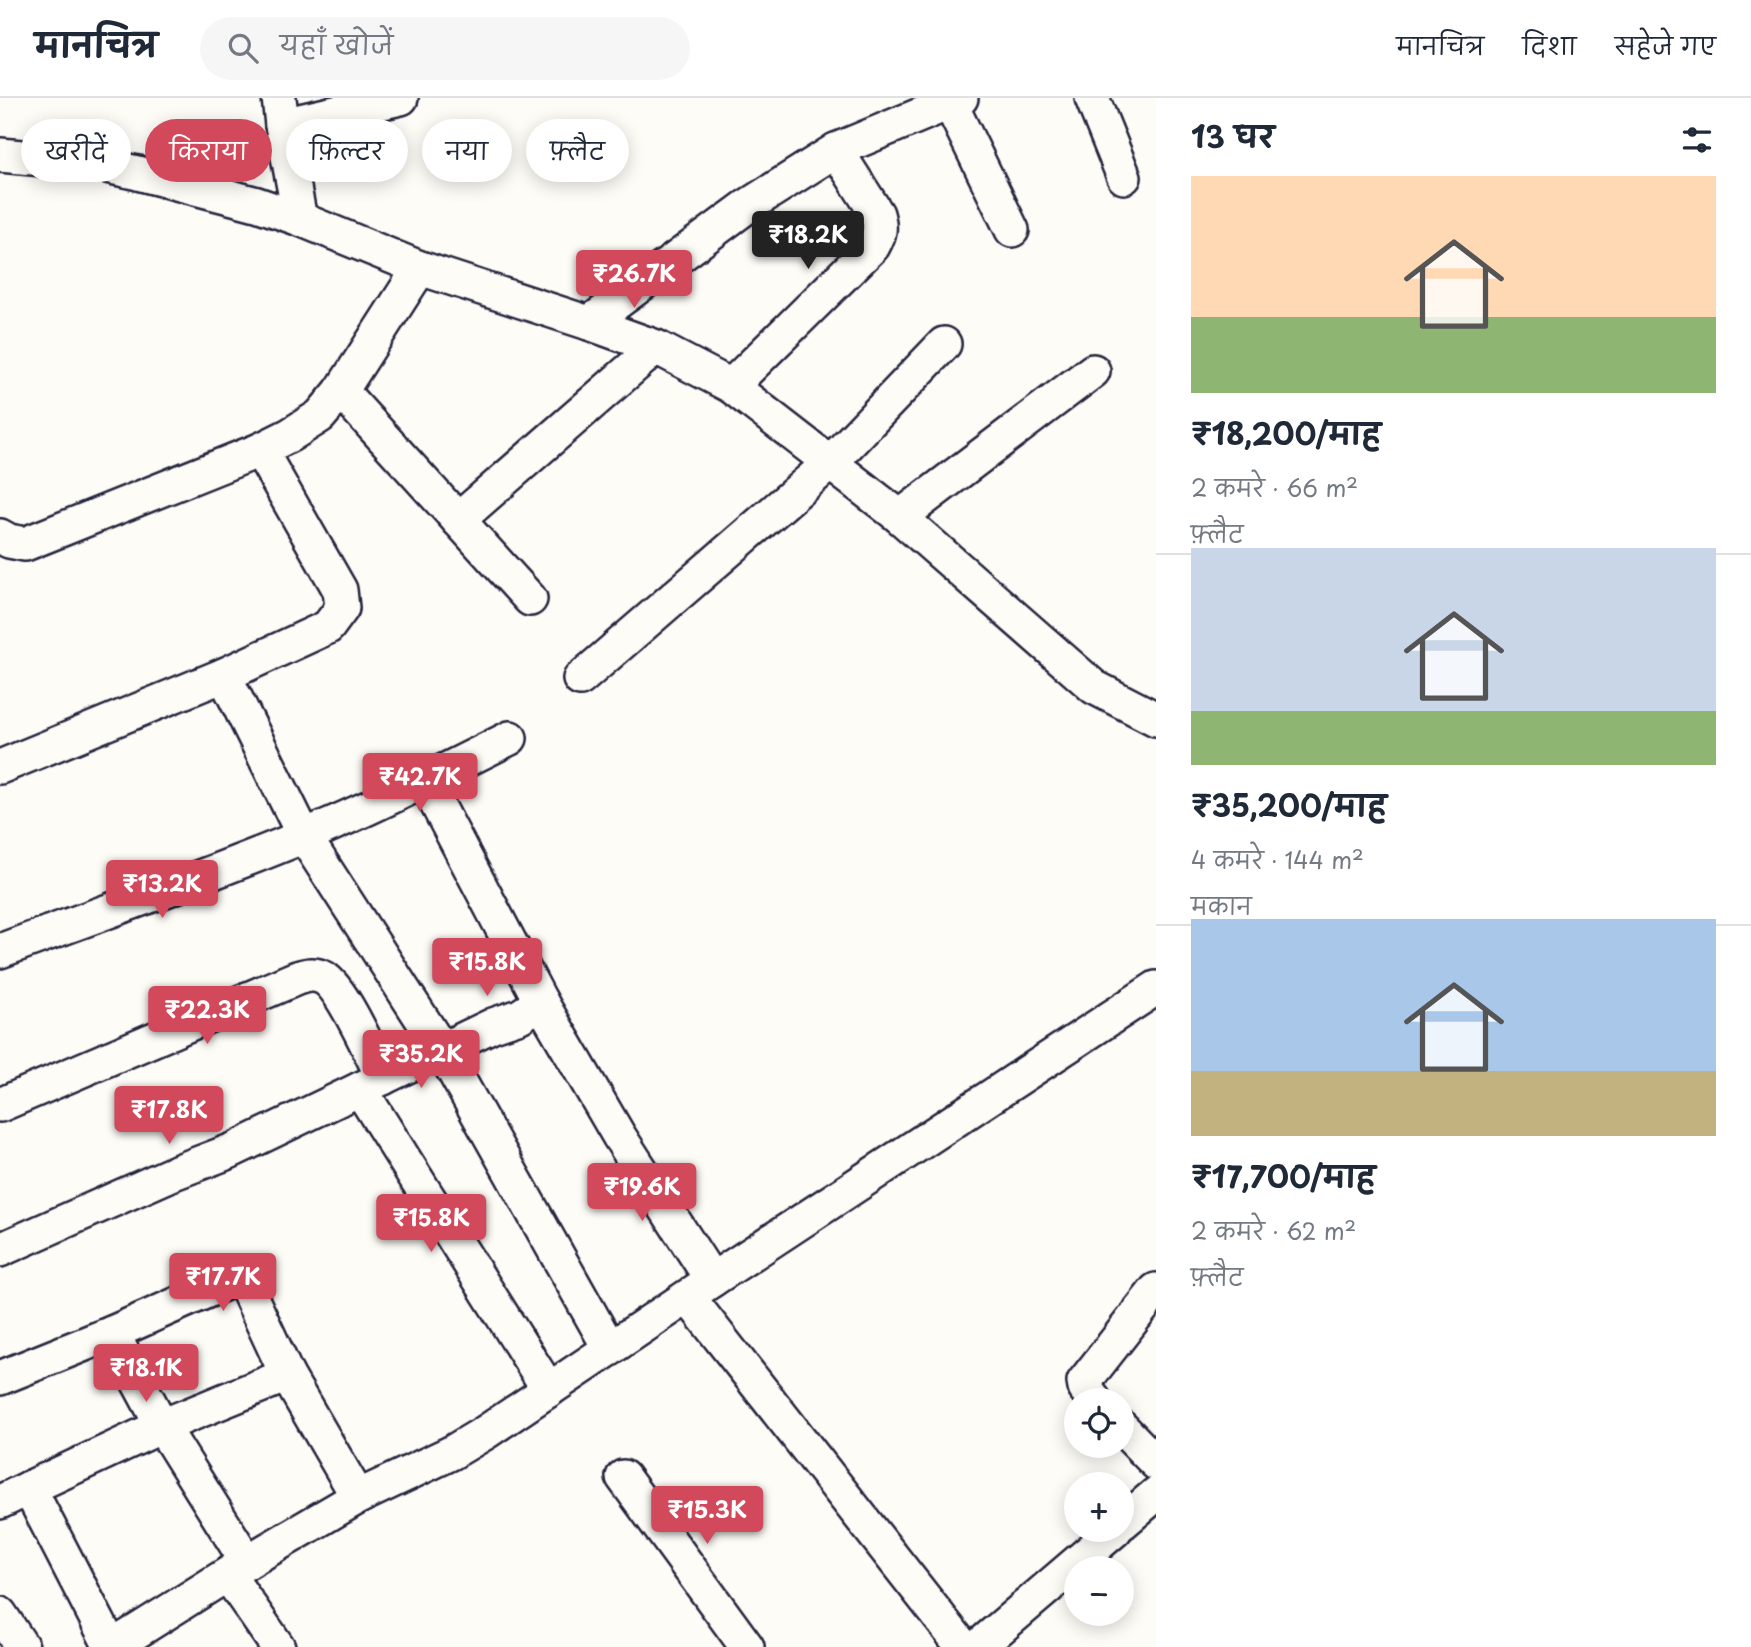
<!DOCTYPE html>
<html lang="hi">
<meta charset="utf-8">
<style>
:root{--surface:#fff;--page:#f6f6f7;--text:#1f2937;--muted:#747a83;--line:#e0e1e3;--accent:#d1495b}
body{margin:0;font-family:"Playpen Sans","Playpen Sans Deva",sans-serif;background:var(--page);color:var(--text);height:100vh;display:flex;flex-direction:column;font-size:26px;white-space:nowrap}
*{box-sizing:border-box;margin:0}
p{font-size:23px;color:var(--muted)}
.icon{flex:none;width:38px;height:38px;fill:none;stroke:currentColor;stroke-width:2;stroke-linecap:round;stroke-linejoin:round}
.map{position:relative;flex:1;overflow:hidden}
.panel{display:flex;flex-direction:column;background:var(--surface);width:595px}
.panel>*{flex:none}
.banner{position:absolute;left:21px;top:21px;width:665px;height:63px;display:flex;gap:14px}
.fabs{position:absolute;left:1064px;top:1290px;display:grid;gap:14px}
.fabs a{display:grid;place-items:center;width:70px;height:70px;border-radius:50%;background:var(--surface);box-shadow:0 4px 18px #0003;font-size:35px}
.price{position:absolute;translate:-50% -60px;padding:0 16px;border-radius:7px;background:var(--accent);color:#fff;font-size:23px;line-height:46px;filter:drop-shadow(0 2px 4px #0008)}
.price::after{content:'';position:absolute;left:50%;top:42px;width:21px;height:16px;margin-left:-10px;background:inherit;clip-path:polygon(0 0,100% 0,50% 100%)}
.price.active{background:#222;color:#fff}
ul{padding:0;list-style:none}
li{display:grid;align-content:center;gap:14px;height:371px;padding:0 35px}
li+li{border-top:2px solid var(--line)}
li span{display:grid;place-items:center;height:217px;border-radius:0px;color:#555}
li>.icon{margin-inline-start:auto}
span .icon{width:126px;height:126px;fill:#fffc;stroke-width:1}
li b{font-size:30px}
h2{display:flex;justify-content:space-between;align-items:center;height:84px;padding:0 35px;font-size:30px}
.tag{padding:0 24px;border-radius:32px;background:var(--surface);box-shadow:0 4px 18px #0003;font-size:24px;line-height:63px}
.tag.active{background:var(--accent);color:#fff}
header{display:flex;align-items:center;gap:42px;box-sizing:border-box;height:98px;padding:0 35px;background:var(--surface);border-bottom:2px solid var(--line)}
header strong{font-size:33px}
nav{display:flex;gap:38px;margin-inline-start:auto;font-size:24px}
.search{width:490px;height:63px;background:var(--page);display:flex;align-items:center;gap:18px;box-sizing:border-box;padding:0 24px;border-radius:38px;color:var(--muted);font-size:26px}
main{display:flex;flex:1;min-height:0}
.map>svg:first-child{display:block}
</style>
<header>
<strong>मानचित्र</strong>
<div class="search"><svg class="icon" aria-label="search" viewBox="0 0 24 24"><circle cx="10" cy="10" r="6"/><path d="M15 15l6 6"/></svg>यहाँ खोजें</div>
<nav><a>मानचित्र</a><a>दिशा</a><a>सहेजे गए</a></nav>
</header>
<main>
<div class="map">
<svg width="1156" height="1549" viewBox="0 0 1156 1549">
<rect width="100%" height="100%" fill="#fdfcf7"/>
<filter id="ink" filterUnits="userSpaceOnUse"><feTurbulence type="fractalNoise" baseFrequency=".0143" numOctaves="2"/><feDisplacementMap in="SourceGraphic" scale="14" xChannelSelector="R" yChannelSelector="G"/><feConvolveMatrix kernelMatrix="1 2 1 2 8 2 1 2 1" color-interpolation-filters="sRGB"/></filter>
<g filter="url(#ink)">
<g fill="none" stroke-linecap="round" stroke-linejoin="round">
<defs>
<g id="minor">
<path d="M279 0 282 27 300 121"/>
<path d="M1092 0 1124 79"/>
<path d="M950 5 1012 132"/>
<path d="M282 27 401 0"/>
<path d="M0 57 97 66 138 75 257 106 300 121 420 170 589 225 656 249 731 288 900 419 1094 589 1156 621"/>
<path d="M589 225 746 109 836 52 961 0"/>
<path d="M731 288 873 148C880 135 881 130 877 116L836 52"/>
<path d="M341 293 530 501"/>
<path d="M900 419 1093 273"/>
<path d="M458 422 656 249"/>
<path d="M0 438 9 443 25 446 260 352 290 337 320 318 341 293 420 170"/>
<path d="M224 577 304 738 442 952 610 1251"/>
<path d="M580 581 831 364 944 246"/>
<path d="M0 669 224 577 328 529 342 510 340 492 260 352"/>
<path d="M425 683 541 904 619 1038 712 1182"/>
<path d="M0 853C101 815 204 780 304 738 374 709 442 674 510 640"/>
<path d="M360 991 549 1292"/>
<path d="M0 1007 297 880C307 877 314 875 324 880 343 891 372 958 383 980"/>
<path d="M0 1152 176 1074 231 1053 493 927 520 918 541 904"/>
<path d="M688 1199 963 1549"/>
<path d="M112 1235 162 1328 247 1464"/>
<path d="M0 1280 112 1235 241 1178 287 1277 358 1399"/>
<path d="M1094 1302 1085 1290 1084 1284 1156 1192"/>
<path d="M1122 1330 1156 1365"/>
<path d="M623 1379 747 1549"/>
<path d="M29 1390 162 1328 287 1277"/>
<path d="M0 1404 29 1390 111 1549"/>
<path d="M1122 1425 1156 1396"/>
<path d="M228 1477 278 1549"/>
<path d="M0 1516 22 1549"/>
<path d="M112 1549 247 1464 358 1399 451 1355 486 1334 712 1182 1156 890"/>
<path d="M978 1549 1115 1432"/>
</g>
</defs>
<!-- minor casing -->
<use href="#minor" stroke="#22223b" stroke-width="38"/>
<!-- minor -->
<use href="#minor" stroke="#fdfcf7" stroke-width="33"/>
</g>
</g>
</svg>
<div class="fabs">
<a><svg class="icon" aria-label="locate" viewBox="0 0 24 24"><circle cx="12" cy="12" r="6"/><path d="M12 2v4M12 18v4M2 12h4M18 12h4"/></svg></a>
<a>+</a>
<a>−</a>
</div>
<b class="price active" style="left:808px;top:173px">₹18.2K</b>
<b class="price" style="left:634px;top:212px">₹26.7K</b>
<b class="price" style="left:420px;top:715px">₹42.7K</b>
<b class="price" style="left:162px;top:822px">₹13.2K</b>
<b class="price" style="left:487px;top:900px">₹15.8K</b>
<b class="price" style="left:207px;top:948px">₹22.3K</b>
<b class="price" style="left:421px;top:992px">₹35.2K</b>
<b class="price" style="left:169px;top:1048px">₹17.8K</b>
<b class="price" style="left:642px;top:1125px">₹19.6K</b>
<b class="price" style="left:431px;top:1156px">₹15.8K</b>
<b class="price" style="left:223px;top:1215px">₹17.7K</b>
<b class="price" style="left:146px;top:1306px">₹18.1K</b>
<b class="price" style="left:707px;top:1448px">₹15.3K</b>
<div class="banner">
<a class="tag">खरीदें</a>
<a class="tag active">किराया</a>
<a class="tag">फ़िल्टर</a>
<a class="tag">नया</a>
<a class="tag">फ़्लैट</a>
</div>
</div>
<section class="panel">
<h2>13 घर<svg class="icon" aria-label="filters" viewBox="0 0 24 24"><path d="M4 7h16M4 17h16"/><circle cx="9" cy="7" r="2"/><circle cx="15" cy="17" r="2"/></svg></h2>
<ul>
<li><span style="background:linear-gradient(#ffd9b3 65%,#8fb573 0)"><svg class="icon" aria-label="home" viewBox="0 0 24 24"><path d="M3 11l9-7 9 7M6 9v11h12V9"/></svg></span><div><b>₹18,200/माह</b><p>2 कमरे · 66 m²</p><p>फ़्लैट</p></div></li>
<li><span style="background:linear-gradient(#c9d6e8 75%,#8fb573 0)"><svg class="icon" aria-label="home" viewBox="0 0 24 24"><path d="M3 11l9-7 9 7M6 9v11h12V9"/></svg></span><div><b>₹35,200/माह</b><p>4 कमरे · 144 m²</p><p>मकान</p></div></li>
<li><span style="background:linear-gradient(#a9c7e8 70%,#c2b280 0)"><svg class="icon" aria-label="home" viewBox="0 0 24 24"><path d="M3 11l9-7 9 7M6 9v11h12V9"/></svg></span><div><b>₹17,700/माह</b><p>2 कमरे · 62 m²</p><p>फ़्लैट</p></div></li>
</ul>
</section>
</main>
